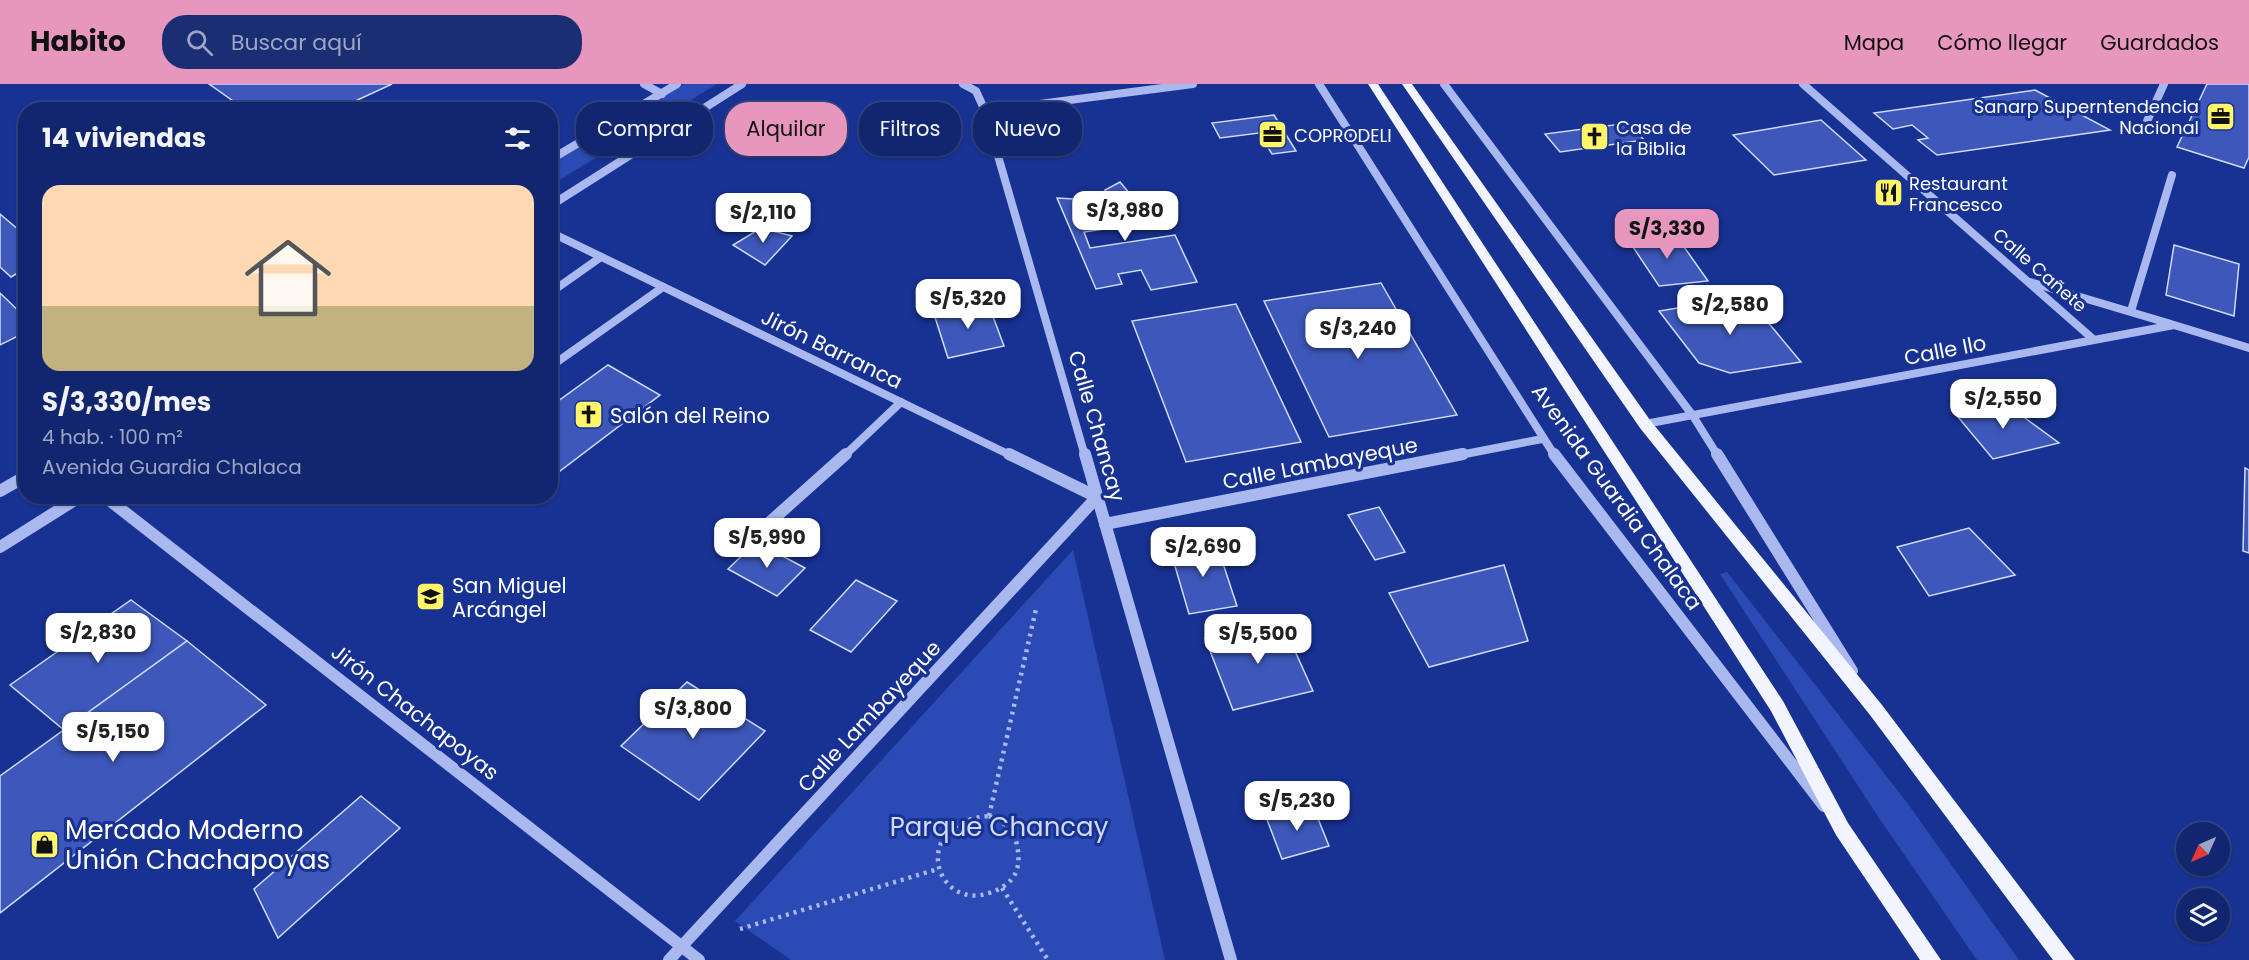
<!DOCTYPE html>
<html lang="es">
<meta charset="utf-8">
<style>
:root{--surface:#12266f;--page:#1b2e74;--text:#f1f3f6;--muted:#9ca5c3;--line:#314382;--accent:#e797bd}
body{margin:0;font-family:Poppins,sans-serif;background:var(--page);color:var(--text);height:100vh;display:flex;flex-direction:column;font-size:22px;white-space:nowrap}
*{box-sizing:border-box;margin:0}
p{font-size:20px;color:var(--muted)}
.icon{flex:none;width:33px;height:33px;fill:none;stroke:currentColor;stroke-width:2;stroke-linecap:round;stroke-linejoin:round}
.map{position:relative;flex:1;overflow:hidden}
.drawer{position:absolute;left:18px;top:18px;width:540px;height:402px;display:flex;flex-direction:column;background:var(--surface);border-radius:24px;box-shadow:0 2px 4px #0004,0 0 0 2px var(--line)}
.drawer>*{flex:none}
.hud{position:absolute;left:576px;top:18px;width:570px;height:54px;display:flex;gap:12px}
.needle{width:39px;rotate:225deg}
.buttons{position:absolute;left:2176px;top:738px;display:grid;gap:12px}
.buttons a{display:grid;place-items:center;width:54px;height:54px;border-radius:50%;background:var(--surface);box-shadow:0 2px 4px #0004,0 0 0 2px var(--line);font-size:30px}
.price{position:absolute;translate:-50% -51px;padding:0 14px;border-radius:12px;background:#fff;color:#222;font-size:20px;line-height:39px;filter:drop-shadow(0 2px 3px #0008)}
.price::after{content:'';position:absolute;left:50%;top:36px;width:18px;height:14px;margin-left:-9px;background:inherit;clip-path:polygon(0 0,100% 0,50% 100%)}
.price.active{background:var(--accent);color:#111}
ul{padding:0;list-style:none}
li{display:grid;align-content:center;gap:12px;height:318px;padding:0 24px}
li+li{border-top:2px solid var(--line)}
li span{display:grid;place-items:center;height:186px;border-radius:18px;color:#555}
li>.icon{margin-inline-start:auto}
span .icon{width:108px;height:108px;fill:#fffc;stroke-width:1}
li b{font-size:26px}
h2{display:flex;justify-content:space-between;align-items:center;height:72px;padding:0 24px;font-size:26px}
.tag{padding:0 21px;border-radius:24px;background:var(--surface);box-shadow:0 2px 4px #0004,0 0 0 2px var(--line);font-size:21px;line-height:54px}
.tag.active{background:var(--accent);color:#111}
header{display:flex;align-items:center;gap:36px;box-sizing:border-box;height:84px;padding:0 30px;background:var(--accent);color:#111}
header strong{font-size:28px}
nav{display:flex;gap:33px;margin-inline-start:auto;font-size:21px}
.search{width:420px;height:54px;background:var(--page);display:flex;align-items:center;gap:15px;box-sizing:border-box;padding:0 21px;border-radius:24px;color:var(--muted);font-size:22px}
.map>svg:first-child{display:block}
</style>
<header>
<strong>Habito</strong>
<div class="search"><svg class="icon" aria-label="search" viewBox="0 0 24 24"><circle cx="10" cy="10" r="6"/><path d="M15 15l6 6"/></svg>Buscar aquí</div>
<nav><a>Mapa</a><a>Cómo llegar</a><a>Guardados</a></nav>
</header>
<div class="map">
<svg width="2249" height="876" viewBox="0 0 2249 876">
<rect width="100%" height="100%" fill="#183294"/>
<!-- green -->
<g fill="#2c4ab3">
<path d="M684 0H717L551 101V80Z"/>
<path d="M1073 466 1165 876H791L735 837Z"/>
<path d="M1727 488 1908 720 2019 876H1977L1879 734 1720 490Z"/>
</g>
<!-- building -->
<g fill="#3d58ba" stroke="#d0dafb" stroke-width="1.5">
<path d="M209 0H392L336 26H246Z"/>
<path d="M2207 0H2249V73L2244 84 2177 63Z"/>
<path d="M2035 6 2110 46 1937 71 1918 56 1928 54 1912 41 1893 45 1874 29Z"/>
<path d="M1274 31 1296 67 1272 70 1259 49 1220 54 1212 39Z"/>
<path d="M1821 36 1866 76 1774 91 1733 51Z"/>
<path d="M1629 39 1644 56 1560 68 1545 50Z"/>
<path d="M1120 98 1130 110 1144 114 1153 138 1084 148 1090 164 1175 151 1197 198 1151 206 1141 186 1118 190 1122 200 1096 205 1057 114 1110 117 1105 106Z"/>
<path d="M0 130 26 152V184L11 193 0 183Z"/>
<path d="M761 144 792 152 765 181 733 161Z"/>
<path d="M1675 150 1708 197 1659 202 1627 154Z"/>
<path d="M2174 161 2239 180 2234 232 2166 211Z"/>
<path d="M1381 199 1457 331 1329 353 1264 217Z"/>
<path d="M0 209 26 234V248L0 261Z"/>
<path d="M1747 213 1801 278 1730 289 1699 279 1659 227Z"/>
<path d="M988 219 1004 262 948 274 934 230Z"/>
<path d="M1236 220 1301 358 1186 378 1132 237Z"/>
<path d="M608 281 660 311 556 390 550 387V323Z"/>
<path d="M2002 317 2059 359 1993 375 1953 327Z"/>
<path d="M2245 384 2249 386V469L2243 467Z"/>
<path d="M1379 423 1405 468 1375 476 1348 431Z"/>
<path d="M1969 444 2015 491 1929 512 1897 463Z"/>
<path d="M756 458 805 484 777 512 728 485Z"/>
<path d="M1216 458 1237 522 1189 530 1170 465Z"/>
<path d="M1504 481 1528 557 1429 583 1389 509Z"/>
<path d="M856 496 897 517 851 568 810 546Z"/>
<path d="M131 516 187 557 64 646 10 601Z"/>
<path d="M1281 536 1313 607 1233 626 1205 554Z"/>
<path d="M187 557 266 621 0 829V692Z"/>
<path d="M687 598 765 647 699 716 621 662Z"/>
<path d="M361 712 400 744 278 854 254 805Z"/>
<path d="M1313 722 1329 762 1282 775 1266 733Z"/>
</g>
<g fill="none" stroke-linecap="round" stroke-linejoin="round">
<!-- path -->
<g stroke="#a9b9f0" stroke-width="4.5" stroke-dasharray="3 5" stroke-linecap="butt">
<path d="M989 732 1036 525"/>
<path d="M989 732 1012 744C1019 764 1025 788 1004 802 939 843 902 739 989 732Z"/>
<path d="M1002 804 1048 876"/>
<path d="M740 845 938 785"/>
</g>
<!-- minor-far1 -->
<g stroke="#a9b9f0" stroke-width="8">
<path d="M644 0 662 10"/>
<path d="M963 0 976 7 985 27 1085 372"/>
<path d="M1319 0 1555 372"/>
<path d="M1444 0 1693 332 1718 372"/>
<path d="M1803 0 2093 255"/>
<path d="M985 27 1193 0"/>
<path d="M2143 46 2164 0"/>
<path d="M550 76 677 0"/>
<path d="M550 122 742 0"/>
<path d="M550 148 1012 372"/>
<path d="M2030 198 2171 240"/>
<path d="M550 209 601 173"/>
<path d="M2131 227 2172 91"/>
<path d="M550 283 663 203"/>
<path d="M1645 340 2174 241 2249 264"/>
<path d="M844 372 901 318"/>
<path d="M1455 372 1542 355"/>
</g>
<!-- minor -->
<g stroke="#a9b9f0" stroke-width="12">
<path d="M1085 370 1231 876"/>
<path d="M1554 370 1824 722"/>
<path d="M1717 370 1852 587"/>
<path d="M0 407 26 392"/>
<path d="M104 412 699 876"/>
<path d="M770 438 846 370"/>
<path d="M1105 440 1463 370"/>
<path d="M0 463 81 412"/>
<path d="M669 876 1097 413 1009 370"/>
</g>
<!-- major -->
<g fill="#f2f4ff" fill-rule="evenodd">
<path d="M1368 0H1378L1783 617 1848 739 1941 876H1920L1836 751 1771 627Z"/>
<path d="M1402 0H1412L1650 336 1882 621 2075 876H2053L1870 631 1640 344Z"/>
</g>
</g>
<!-- icons -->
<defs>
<symbol id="office-square" viewBox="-11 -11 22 22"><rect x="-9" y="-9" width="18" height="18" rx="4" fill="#fff568" stroke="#183294"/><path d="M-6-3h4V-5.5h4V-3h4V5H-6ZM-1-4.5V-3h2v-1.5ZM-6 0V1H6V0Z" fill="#111"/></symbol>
<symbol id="church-square" viewBox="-11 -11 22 22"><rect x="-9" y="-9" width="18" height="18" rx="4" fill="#fff568" stroke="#183294"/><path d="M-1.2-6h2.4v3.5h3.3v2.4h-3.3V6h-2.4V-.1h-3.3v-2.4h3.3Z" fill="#111"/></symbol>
<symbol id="restaurant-square" viewBox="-11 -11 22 22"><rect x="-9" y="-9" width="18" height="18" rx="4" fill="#fff568" stroke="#183294"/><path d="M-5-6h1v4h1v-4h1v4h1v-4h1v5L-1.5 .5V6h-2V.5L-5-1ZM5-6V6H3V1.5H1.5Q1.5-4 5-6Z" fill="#111"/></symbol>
<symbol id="school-square" viewBox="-11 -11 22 22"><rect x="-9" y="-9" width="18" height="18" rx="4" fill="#fff568" stroke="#183294"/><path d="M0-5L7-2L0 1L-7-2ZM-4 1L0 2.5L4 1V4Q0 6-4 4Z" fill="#111"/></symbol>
<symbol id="shop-square" viewBox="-11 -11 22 22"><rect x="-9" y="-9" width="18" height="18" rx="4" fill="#fff568" stroke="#183294"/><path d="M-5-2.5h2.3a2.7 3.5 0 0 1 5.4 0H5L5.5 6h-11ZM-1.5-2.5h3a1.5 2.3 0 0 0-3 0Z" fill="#111"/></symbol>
</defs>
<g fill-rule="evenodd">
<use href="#office-square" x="2204" y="16" width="33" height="33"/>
<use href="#office-square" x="1256" y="34" width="33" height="33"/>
<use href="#church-square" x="1578" y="36" width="33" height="33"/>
<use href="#restaurant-square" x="1872" y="92" width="33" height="33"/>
<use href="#church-square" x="572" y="314" width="33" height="33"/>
<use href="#school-square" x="414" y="496" width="33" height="33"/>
<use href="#shop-square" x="28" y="744" width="33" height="33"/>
</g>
<g text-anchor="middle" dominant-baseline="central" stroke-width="6" stroke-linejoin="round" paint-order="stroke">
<!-- far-poi labels -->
<g font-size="18" fill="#fff" stroke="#183294" text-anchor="start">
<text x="2199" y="22" text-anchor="end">Sanarp Superntendencia<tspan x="2199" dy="21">Nacional</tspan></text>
<text x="1616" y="43">Casa de<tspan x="1616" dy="21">la Biblia</tspan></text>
<text x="1294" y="51">COPRODELI</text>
<text x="1909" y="99">Restaurant<tspan x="1909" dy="21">Francesco</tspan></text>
</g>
<!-- far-street labels -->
<g font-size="18" fill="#fff" stroke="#183294">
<text transform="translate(2040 186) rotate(41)">Calle Cañete</text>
</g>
<!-- street labels -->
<g font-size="21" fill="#fff" stroke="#183294">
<text transform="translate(832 265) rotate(26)">Jirón Barranca</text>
<text transform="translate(1945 266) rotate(-11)">Calle Ilo</text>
<text transform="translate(1097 342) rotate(74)">Calle Chancay</text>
<text transform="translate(1320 379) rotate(-11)">Calle Lambayeque</text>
<text transform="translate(1617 413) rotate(54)">Avenida Guardia Chalaca</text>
<text transform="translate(415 628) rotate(38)">Jirón Chachapoyas</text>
<text transform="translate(869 632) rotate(-47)">Calle Lambayeque</text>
</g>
<!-- poi labels -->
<g font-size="21" fill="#fff" stroke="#183294" text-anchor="start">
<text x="610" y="331">Salón del Reino</text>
<text x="452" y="501">San Miguel<tspan x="452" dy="24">Arcángel</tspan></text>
</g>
<!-- near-park labels -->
<g font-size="26" fill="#d0dafb" stroke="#183294">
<text x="999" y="743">Parque Chancay</text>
</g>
<!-- near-poi labels -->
<g font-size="26" fill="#fff" stroke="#183294" text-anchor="start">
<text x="65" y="746">Mercado Moderno<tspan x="65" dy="30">Unión Chachapoyas</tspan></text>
</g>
</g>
</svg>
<div class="buttons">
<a><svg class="needle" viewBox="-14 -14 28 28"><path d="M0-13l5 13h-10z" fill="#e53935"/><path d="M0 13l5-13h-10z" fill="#9ca5c3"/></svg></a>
<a><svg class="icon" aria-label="layers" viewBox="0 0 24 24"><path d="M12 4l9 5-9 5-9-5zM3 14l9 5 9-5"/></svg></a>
</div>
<b class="price" style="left:1125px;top:158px">S/3,980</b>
<b class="price" style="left:763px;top:160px">S/2,110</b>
<b class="price active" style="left:1667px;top:176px">S/3,330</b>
<b class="price" style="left:968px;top:246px">S/5,320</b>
<b class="price" style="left:1730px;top:252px">S/2,580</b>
<b class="price" style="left:1358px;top:276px">S/3,240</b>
<b class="price" style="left:2003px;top:346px">S/2,550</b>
<b class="price" style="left:767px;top:485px">S/5,990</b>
<b class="price" style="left:1203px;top:494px">S/2,690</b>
<b class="price" style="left:98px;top:580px">S/2,830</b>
<b class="price" style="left:1258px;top:581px">S/5,500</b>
<b class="price" style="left:693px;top:656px">S/3,800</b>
<b class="price" style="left:113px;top:679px">S/5,150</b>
<b class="price" style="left:1297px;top:748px">S/5,230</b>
<div class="hud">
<a class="tag">Comprar</a>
<a class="tag active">Alquilar</a>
<a class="tag">Filtros</a>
<a class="tag">Nuevo</a>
</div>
<section class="drawer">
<h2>14 viviendas<svg class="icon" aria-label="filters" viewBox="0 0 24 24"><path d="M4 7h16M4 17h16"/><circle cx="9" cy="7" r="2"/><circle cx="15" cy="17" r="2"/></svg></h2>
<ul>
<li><span style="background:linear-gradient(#ffd9b3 65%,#c2b280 0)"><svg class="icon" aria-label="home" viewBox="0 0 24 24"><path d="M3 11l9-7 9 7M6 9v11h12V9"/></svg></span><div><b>S/3,330/mes</b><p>4 hab. · 100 m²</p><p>Avenida Guardia Chalaca</p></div></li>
</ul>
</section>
</div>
